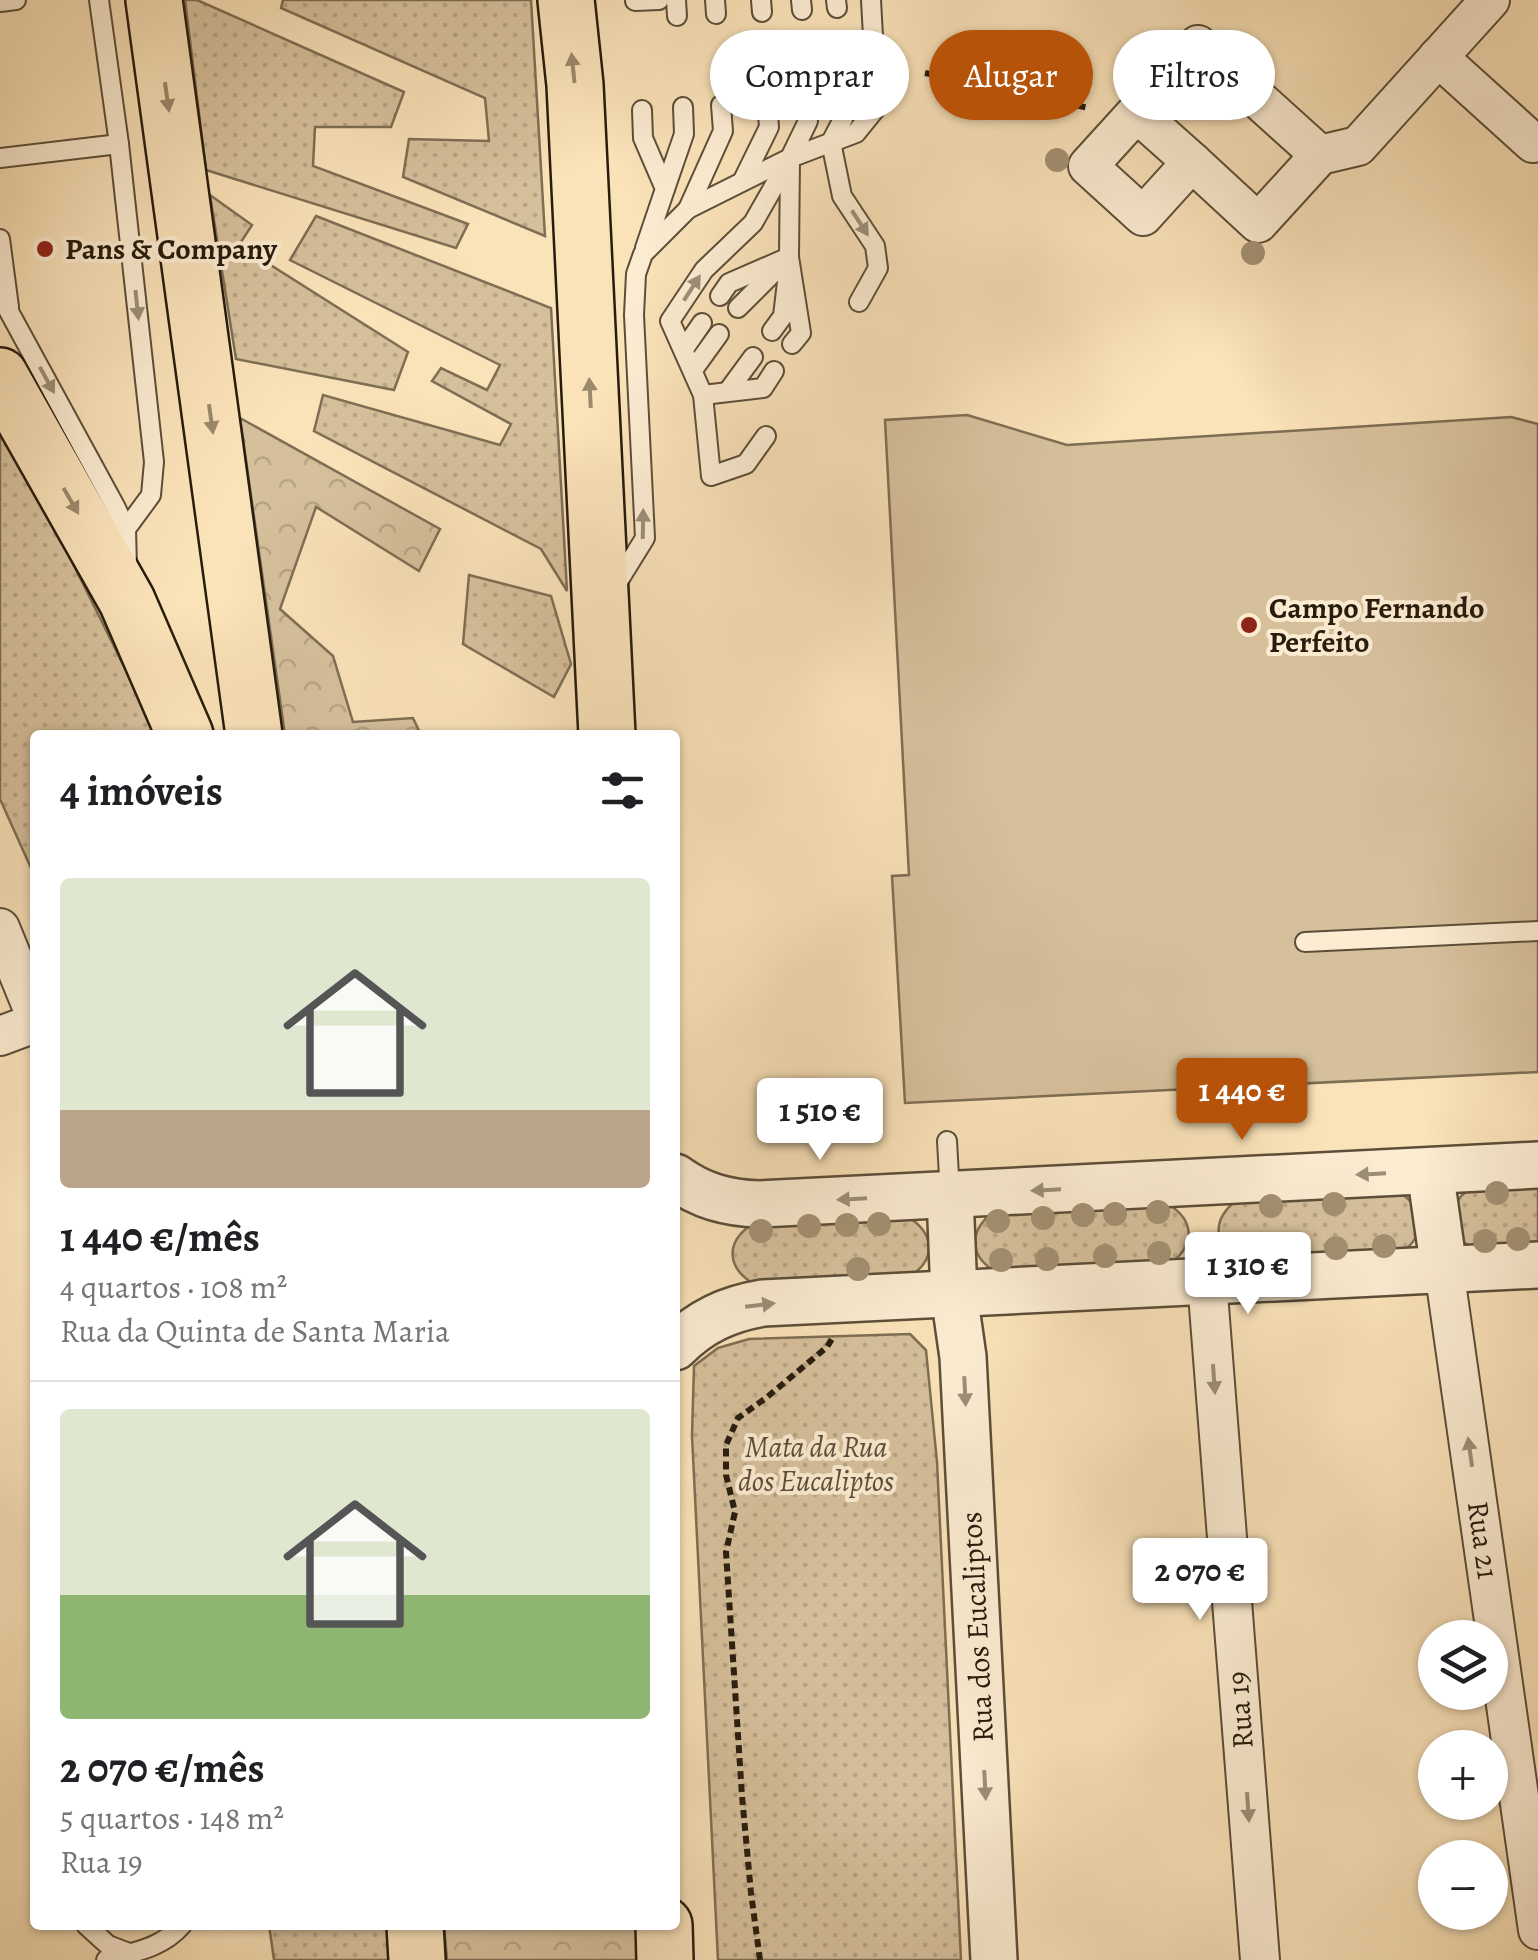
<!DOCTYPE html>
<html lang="pt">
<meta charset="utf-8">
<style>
:root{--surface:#fff;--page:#f2f2f2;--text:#202124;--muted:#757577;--line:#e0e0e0;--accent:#b45309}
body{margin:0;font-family:Alegreya,serif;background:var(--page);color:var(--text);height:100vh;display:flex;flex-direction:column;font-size:38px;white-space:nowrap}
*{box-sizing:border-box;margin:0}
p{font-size:32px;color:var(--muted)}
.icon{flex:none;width:55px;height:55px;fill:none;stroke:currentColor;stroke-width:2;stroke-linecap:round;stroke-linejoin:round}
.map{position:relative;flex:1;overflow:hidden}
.side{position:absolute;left:30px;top:730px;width:650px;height:1200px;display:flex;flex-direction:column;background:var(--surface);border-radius:10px;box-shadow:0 2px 8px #0004}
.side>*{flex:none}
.hud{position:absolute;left:710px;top:30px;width:678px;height:90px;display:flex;gap:20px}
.controls{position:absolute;left:1418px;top:1620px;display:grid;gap:20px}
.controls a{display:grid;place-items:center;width:90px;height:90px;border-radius:50%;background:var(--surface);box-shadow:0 2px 8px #0004;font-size:50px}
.price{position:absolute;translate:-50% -85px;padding:0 22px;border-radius:10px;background:#fff;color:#222;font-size:32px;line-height:65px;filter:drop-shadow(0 2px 5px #0008)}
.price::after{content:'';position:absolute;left:50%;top:60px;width:30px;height:22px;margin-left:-15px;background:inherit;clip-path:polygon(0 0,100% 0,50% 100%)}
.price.on{background:var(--accent);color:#fff}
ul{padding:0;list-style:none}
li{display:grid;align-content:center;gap:20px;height:530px;padding:0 30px}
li+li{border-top:2px solid var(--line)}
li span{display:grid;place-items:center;height:310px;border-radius:10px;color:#555}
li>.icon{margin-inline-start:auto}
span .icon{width:180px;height:180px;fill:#fffc;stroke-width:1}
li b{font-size:42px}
h2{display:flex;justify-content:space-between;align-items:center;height:120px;padding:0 30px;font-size:42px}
.chip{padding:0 35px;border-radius:45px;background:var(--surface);box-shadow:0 2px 8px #0004;font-size:35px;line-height:90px}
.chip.on{background:var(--accent);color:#fff}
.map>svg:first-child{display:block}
</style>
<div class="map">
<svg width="1538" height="1960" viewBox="0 0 1538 1960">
<defs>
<pattern id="green-dots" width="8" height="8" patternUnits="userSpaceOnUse" patternTransform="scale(2.5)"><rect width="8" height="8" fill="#d6c09c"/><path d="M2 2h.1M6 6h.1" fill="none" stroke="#b8a485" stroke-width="1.8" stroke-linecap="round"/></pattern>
<pattern id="forest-crowns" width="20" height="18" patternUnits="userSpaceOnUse" patternTransform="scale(2.5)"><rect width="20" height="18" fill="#d6c09c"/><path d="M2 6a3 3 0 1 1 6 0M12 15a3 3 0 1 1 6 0" fill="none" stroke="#b8a485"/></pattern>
</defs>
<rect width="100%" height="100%" fill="#fae2b9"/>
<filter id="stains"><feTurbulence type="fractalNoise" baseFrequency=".002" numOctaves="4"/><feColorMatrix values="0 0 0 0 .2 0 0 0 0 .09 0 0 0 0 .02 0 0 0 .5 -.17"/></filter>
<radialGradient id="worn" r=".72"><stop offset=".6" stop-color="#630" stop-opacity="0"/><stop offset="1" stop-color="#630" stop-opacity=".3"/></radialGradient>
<!-- green -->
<g fill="url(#green-dots)" stroke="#7e6e54" stroke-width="2.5">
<path d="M185 0H197L404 92 391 127H315L313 166 468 224 456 248 206 170Z"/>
<path d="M283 0H531L545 236 403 177 409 139 489 141 485 98 281 8Z"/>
<path d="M210 195 252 225 239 245 408 352 394 390 236 359Z"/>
<path d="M316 216 551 308 567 591 541 549 314 431 323 395 500 445 511 424 432 381 441 368 487 390 500 365 290 260Z"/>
<path d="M0 425 45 507 150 719 155 735H35V877L0 799Z"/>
<path d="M469 575 551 596 571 664 554 697 463 644Z"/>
<path d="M1538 1183V1247L1474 1248 1463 1242 1454 1207 1461 1196 1471 1188Z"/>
<path d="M1399 1192C1424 1208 1427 1234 1402 1252L1240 1260C1212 1244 1212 1219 1237 1200Z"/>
<path d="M1168 1204C1194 1220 1196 1244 1171 1263L996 1272C969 1256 968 1232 993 1212Z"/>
<path d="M908 1217C934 1233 937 1258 911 1276L754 1284C727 1268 725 1243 751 1225Z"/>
<path d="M910 1334 926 1350 937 1462 961 1960H718L692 1436 694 1366 718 1348 749 1339Z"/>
<path d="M269 1925H387L390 1960H274Z"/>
</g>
<!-- forest -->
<g fill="url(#forest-crowns)" stroke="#7e6e54" stroke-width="2.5">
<path d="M240 418 440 529 419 571 316 507 280 609 333 656 353 722 413 718 421 735H285Z"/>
<path d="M444 1925H636L638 1960H447Z"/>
</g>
<!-- pitch -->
<path fill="#d6c09c" stroke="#7e6e54" stroke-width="2.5" d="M967 415 1067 445 1511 417 1538 424V1072L905 1103 892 876 909 875 885 420Z"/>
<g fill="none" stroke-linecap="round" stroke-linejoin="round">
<defs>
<g id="service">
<path d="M99 0 119 144 154 462 151 495 126 529"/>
<path d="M676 0 677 16"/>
<path d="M715 0 716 14"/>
<path d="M761 0 762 12"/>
<path d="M801 0 802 10"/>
<path d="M836 0 837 8"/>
<path d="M635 1 659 0"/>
<path d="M0 2 16 0"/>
<path d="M842 99 843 119 831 142 842 196 875 246 878 268 859 302"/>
<path d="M642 110 643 138 665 189 645 248"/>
<path d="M0 158 119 144"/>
<path d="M743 180 769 127 767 103"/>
<path d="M665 189 684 134 683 107"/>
<path d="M688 209 723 131 721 105"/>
<path d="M0 239 9 307"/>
<path d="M789 257 801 333 792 344"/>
<path d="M0 295 115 506 126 529 127 568"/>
<path d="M720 296 729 283 789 257 790 159"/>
<path d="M738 308 778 268"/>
<path d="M772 331 783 316 787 282"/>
<path d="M684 349 702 323"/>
<path d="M693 370 719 334"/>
<path d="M728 391 753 357"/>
<path d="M703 395 763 388 774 371"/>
<path d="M766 436 746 464 711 476 703 395 670 321 704 270 753 223 790 158 808 121 807 101"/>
<path d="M614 588 645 538 634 315 636 274 643 254 688 209 790 158 856 133 877 107 871 0"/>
<path d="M1305 942 1538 931"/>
<path d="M947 1141 950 1194"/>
<path d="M86 1925 108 1945 129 1953"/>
<path d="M106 1960C134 1952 162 1948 182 1925"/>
</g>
<g id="minor">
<path d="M1438 57 1533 143"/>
<path d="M1137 113 1192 162"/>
<path d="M1320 155 1198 45 1088 166 1143 216 1192 162 1258 223 1320 155 1358 146 1490 0"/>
<path d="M0 928 35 1014"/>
<path d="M0 1036 35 1023"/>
<path d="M1444 1269 1538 1930"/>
<path d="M1207 1281 1260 1960"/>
</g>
<g id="tertiary">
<path d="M1430 1171 1444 1269"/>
<path d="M675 1177C701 1196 727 1203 759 1204L1538 1165"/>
<path d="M950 1195 954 1294 963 1357 994 1960"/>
<path d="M675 1347C701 1321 728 1309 763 1303L1538 1265"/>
</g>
<g id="trunk">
<path d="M154 0 254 735"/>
<path d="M566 0 575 85 607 735"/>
<path d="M0 376 127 601 185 735"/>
<path d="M415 1925 417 1960"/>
<path d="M664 1925 665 1960"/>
</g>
</defs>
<!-- service casing -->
<use href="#service" stroke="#5c4e38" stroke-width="22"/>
<!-- minor casing -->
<use href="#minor" stroke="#5c4e38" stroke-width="42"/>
<!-- tertiary casing -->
<use href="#tertiary" stroke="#5c4e38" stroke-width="50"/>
<!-- trunk casing -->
<use href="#trunk" stroke="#271c0d" stroke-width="60"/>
<!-- path -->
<g stroke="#271c0d" stroke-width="6" stroke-dasharray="8 5" stroke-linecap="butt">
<path d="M925 73 1089 108"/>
<path d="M760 1960 751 1893 742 1796 726 1552 735 1512 726 1475V1445L738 1418 766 1398 827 1347 833 1337"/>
</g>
<!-- service -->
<use href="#service" stroke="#fcecd2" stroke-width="18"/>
<!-- minor -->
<use href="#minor" stroke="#fcecd2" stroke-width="38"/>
<!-- tertiary -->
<use href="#tertiary" stroke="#fcecd2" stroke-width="45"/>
<!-- trunk -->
<use href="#trunk" stroke="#fae2b9" stroke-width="55"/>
</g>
<!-- trees -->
<g fill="#a39072">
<circle cx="1057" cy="160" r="12"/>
<circle cx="1253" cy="253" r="12"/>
<circle cx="1497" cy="1193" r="12"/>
<circle cx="1334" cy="1204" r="12"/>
<circle cx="1271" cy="1206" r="12"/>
<circle cx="1158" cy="1212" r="12"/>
<circle cx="1115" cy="1214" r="12"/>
<circle cx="1083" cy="1215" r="12"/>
<circle cx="1043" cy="1218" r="12"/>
<circle cx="998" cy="1221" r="12"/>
<circle cx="879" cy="1224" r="12"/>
<circle cx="847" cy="1225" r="12"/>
<circle cx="809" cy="1226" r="12"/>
<circle cx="761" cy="1231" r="12"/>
<circle cx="1518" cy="1239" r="12"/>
<circle cx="1485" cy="1241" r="12"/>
<circle cx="1384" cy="1246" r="12"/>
<circle cx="1336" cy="1248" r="12"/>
<circle cx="1272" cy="1249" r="12"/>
<circle cx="1159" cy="1253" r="12"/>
<circle cx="1105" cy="1256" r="12"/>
<circle cx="1047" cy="1259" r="12"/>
<circle cx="1001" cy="1260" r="12"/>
<circle cx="858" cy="1269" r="12"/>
</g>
<!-- one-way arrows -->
<defs><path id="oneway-solid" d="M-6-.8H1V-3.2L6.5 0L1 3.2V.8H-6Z" transform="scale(2.5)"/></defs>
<g fill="#9b896c">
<use href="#oneway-solid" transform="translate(573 68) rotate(-96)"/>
<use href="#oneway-solid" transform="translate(167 97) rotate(82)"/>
<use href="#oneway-solid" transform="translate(590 393) rotate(-93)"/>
<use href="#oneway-solid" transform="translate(211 419) rotate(82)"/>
<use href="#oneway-solid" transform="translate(71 501) rotate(60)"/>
</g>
<g fill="#9c8e79">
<use href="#oneway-solid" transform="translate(860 223) rotate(57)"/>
<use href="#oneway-solid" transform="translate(692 288) rotate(-57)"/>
<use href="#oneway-solid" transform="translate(137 305) rotate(84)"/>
<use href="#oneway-solid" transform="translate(47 380) rotate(61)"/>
<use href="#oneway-solid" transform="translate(643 524) rotate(-89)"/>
<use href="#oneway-solid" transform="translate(1371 1174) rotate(177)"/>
<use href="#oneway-solid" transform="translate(1046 1190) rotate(177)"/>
<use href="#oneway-solid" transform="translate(852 1199) rotate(177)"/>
<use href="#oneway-solid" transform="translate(760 1305) rotate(-7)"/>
<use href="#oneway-solid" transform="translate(1214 1379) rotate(86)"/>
<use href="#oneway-solid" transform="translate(965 1391) rotate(87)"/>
<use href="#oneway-solid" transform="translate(1470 1452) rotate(-98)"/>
<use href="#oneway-solid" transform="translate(985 1785) rotate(87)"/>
<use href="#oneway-solid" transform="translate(1248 1807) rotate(86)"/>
</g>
<!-- markers -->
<g fill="#8f2418" stroke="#fcecd2" stroke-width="4">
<circle cx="45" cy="249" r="10"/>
<circle cx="1249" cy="625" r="10"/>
</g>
<g text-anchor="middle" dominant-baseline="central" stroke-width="8" stroke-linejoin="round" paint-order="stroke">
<!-- poi labels -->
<g font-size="30" font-weight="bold" fill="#271c0d" stroke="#fcecd2" text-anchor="start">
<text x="65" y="249">Pans &amp; Company</text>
<text x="1269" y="608">Campo Fernando<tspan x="1269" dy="34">Perfeito</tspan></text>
</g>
<!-- park labels -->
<g font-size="30" font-style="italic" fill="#5c4d38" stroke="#fcecd2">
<text x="816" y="1447">Mata da Rua<tspan x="816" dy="34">dos Eucaliptos</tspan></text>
</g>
<!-- street labels -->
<g font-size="30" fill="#271c0d" stroke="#fcecd2">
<text transform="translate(1483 1540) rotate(82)">Rua 21</text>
<text transform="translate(977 1627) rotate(-93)">Rua dos Eucaliptos</text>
<text transform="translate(1240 1710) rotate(-94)">Rua 19</text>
</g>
</g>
<rect width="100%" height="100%" filter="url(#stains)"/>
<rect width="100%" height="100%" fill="url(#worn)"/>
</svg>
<div class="controls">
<a><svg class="icon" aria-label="layers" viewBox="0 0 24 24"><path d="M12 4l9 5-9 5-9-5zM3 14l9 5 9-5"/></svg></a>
<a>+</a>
<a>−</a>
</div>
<b class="price on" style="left:1242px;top:1143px">1 440 €</b>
<b class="price" style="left:820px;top:1163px">1 510 €</b>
<b class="price" style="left:1248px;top:1317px">1 310 €</b>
<b class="price" style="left:1200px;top:1623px">2 070 €</b>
<div class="hud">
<a class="chip">Comprar</a>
<a class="chip on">Alugar</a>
<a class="chip">Filtros</a>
</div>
<section class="side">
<h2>4 imóveis<svg class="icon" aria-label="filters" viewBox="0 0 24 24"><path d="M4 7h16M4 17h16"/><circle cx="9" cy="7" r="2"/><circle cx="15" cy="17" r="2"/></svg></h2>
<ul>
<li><span style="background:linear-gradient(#dfe7d0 75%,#b9a48a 0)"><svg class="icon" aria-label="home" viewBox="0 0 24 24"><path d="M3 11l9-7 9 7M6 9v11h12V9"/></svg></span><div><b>1 440 €/mês</b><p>4 quartos · 108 m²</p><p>Rua da Quinta de Santa Maria</p></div></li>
<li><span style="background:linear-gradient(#dfe7d0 60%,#8fb573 0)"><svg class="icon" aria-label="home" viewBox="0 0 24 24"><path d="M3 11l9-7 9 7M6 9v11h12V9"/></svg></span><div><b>2 070 €/mês</b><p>5 quartos · 148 m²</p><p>Rua 19</p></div></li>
</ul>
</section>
</div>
